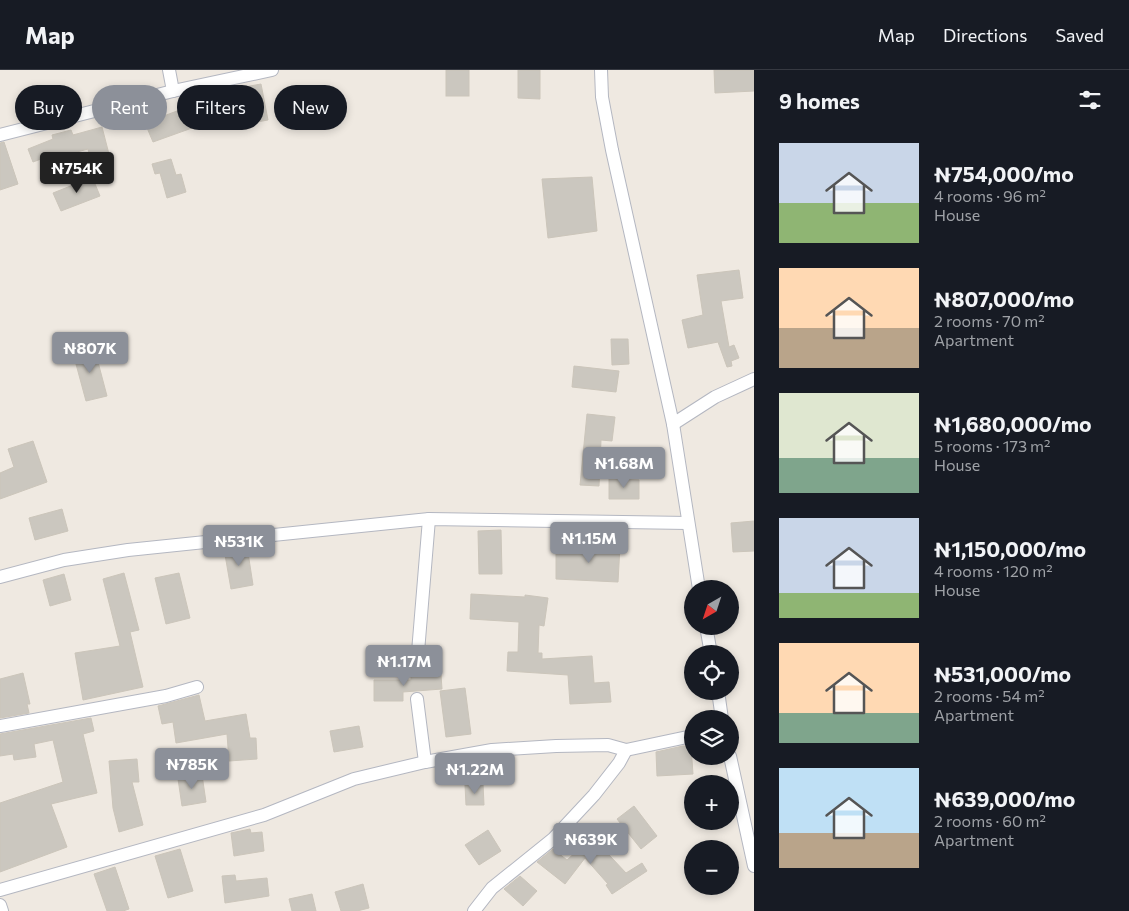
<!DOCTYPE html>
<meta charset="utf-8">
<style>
:root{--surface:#171b24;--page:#242831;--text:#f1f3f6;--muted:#9ea1a6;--line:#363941;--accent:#8c9099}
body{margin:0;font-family:Commissioner,sans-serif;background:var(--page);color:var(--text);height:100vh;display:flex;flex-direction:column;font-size:19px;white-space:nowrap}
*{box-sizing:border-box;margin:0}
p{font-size:16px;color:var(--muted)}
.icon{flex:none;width:28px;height:28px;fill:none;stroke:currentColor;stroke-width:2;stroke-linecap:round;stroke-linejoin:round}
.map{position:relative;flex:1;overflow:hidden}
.sheet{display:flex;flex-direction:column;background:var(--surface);width:375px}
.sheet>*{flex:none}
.banner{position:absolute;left:15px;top:15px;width:475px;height:45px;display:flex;gap:10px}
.needle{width:32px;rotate:219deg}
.buttons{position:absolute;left:684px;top:510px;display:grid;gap:10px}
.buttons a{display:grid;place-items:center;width:55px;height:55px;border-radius:50%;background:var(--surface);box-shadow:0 2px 8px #0003;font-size:25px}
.price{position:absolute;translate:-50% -42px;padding:0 11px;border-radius:5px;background:var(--accent);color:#fff;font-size:16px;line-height:32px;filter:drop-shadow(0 1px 2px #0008)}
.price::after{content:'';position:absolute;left:50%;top:30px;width:15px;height:11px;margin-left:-8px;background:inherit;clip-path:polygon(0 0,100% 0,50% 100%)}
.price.on{background:#222;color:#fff}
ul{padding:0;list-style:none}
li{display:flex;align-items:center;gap:15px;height:125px;padding:0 25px}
li span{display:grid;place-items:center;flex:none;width:140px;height:100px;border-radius:0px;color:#555}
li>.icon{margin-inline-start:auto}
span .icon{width:60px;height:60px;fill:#fffc;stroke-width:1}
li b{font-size:21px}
h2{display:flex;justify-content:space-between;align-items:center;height:60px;padding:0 25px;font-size:21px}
.pill{padding:0 18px;border-radius:22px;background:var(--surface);box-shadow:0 2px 8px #0003;font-size:18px;line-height:45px}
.pill.on{background:var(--accent);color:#fff}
header{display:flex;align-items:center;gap:30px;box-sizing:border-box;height:70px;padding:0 25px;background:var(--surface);border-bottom:1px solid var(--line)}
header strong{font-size:24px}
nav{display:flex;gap:28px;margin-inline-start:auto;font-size:18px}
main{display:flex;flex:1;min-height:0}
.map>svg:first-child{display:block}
</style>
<header>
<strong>Map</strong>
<nav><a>Map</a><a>Directions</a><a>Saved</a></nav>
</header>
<main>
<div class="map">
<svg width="754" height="841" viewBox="0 0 754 841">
<rect width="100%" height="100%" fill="#efe9e1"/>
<!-- building -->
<g fill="#cbc7bf" stroke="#cbc5ba">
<rect x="446" y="0" width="23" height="26"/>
<path d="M518 0H540V29L518 28Z"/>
<path d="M714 0H754V21L715 23Z"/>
<path d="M261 14 268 50 246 54 239 18Z"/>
<path d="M185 38 192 58 153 72 145 53Z"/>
<path d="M102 57 110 88 92 95 88 79 58 87 57 83 33 92 28 79 53 69 52 65 71 60 73 65Z"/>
<path d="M4 72 18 114 0 120V73Z"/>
<path d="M171 89 176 105 181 104 186 122 167 128 160 103 155 104 152 94Z"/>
<path d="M592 107 597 161 548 168 542 109Z"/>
<path d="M93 109 100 126 61 141 53 123 83 111Z"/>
<path d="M739 200 743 228 721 231 729 277 734 275 739 288 731 291 732 296 727 297 718 272 688 278 682 250 703 245 697 205Z"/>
<path d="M611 269H628L629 294 612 295Z"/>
<path d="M94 277 107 326 86 331 73 283Z"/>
<path d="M574 296 619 301 616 322 572 317Z"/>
<path d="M587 344 615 347 612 371 601 370 599 416 580 415Z"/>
<path d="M33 371 47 412 0 429V403L14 397 8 379Z"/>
<path d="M609 409 639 410V429H609Z"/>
<path d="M62 439 68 461 35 470 29 448Z"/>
<path d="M754 451V481L733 482 731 453Z"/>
<path d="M501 460 502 504H479L478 461Z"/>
<path d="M606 475 620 476 618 512 556 509V479L605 480Z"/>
<path d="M247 476 253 515 231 519 224 479Z"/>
<path d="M124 503 139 560 130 562 143 617 83 630 75 583 120 576 103 509Z"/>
<path d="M179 503 190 548 166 554 155 508Z"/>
<path d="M64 504 71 530 50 536 43 510Z"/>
<path d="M471 524 525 527V525L548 528 544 556 539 555 538 583H542V589L592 586 594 613 609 612 611 632 570 634 568 605 507 601 508 582H518L519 552 470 549Z"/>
<path d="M23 603 30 634H27L29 643 0 648V609Z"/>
<path d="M441 605 442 619 403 622V631H374V610H411V607Z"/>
<path d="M465 618 471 664 446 667 440 621Z"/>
<path d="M199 625 205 651 246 644 250 668H256L257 689 229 691 227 664 176 673 173 652 162 654 158 636Z"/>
<path d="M91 648 94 661 83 664 97 723 51 734 67 777 0 802V733L63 712 53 670 34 674 36 687 14 690 13 684 0 686V664Z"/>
<path d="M359 656 363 677 334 682 330 661Z"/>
<path d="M683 676H691L693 704 657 706 656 682Z"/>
<path d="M137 689 139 712H132L143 755 119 762 113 738 109 691Z"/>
<path d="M202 705 206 732 182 736 178 709Z"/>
<path d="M483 714 484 735H466L465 715Z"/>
<path d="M634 736 657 766 641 779 617 749Z"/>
<path d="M250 759 251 763 262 762 264 781 234 786 231 763Z"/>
<path d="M488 760 501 781 479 795 465 775Z"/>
<path d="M598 762 602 765 597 772 626 803 642 793 647 801 612 824 606 815 608 814 585 788 565 814 537 792 553 779 567 790Z"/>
<path d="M180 779 193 821 168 828 155 786Z"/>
<path d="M115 797 129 839 123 841H107L94 804Z"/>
<path d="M235 805 236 811 267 808 269 826 225 833 222 806Z"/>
<path d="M520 806 537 821 523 836 504 819Z"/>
<path d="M363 814 369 838 357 841H341L335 822Z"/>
<path d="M312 824 316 841H292L289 829Z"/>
</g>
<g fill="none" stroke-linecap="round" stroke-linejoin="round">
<defs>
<g id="minor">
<path d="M169 0 173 21"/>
<path d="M601 0 602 27 612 80 673 354 699 519"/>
<path d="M0 65 173 21 272 0"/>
<path d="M673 354 715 327 754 309"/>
<path d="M0 507 64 490 128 480 429 449 688 453"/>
<path d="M706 556 711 584"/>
<path d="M417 594 429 449"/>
<path d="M718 621 722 649"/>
<path d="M417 629 425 692"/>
<path d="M0 656 166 626 197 617"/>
<path d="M730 686 754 796"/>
<path d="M0 820 264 745 354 709 425 692 492 680 556 676 608 675 626 680 692 666"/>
<path d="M0 835 2 841"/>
<path d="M474 841 492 818 553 769 594 725 619 693 626 680"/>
</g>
</defs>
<!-- minor casing -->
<use href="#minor" stroke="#b4b7c1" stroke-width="14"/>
<!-- minor -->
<use href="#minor" stroke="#fff" stroke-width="12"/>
</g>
</svg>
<div class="buttons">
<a><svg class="needle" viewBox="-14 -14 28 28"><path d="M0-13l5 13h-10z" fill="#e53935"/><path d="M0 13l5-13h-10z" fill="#9ea1a6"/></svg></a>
<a><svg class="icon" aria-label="locate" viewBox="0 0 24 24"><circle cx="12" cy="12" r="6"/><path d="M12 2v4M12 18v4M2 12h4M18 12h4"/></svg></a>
<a><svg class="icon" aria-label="layers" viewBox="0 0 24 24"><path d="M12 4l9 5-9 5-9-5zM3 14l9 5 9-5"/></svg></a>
<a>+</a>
<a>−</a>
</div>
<b class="price on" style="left:77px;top:124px">₦754K</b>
<b class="price" style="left:90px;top:304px">₦807K</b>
<b class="price" style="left:624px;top:419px">₦1.68M</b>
<b class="price" style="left:589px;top:494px">₦1.15M</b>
<b class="price" style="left:239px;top:497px">₦531K</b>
<b class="price" style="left:404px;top:617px">₦1.17M</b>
<b class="price" style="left:192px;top:720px">₦785K</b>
<b class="price" style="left:475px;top:725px">₦1.22M</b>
<b class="price" style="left:591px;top:795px">₦639K</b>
<div class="banner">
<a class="pill">Buy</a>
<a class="pill on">Rent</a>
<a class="pill">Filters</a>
<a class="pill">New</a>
</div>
</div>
<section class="sheet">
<h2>9 homes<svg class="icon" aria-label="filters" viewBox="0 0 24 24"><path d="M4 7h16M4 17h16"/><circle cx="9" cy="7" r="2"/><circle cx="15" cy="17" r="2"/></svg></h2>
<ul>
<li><span style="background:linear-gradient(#c9d6e8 60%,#8fb573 0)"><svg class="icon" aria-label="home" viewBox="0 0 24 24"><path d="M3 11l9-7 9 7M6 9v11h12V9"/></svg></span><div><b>₦754,000/mo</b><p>4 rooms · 96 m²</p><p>House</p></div></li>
<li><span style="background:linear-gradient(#ffd9b3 60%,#b9a48a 0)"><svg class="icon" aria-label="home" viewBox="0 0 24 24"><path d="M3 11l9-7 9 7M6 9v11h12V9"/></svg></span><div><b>₦807,000/mo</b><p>2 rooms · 70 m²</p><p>Apartment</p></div></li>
<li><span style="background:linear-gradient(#dfe7d0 65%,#7fa58c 0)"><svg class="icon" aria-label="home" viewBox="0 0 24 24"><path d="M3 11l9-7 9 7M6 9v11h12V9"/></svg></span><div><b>₦1,680,000/mo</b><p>5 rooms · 173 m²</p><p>House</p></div></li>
<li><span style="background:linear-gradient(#c9d6e8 75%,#8fb573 0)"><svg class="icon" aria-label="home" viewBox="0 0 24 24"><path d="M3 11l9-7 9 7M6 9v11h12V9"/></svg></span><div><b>₦1,150,000/mo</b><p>4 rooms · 120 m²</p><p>House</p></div></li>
<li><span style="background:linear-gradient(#ffd9b3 70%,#7fa58c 0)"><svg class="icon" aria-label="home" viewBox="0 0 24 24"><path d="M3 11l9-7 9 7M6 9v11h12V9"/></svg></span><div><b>₦531,000/mo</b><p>2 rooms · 54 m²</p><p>Apartment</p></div></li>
<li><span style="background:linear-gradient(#bfe0f5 65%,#b9a48a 0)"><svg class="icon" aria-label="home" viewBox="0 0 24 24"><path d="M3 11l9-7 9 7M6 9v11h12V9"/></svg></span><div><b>₦639,000/mo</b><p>2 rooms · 60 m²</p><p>Apartment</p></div></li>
</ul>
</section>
</main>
